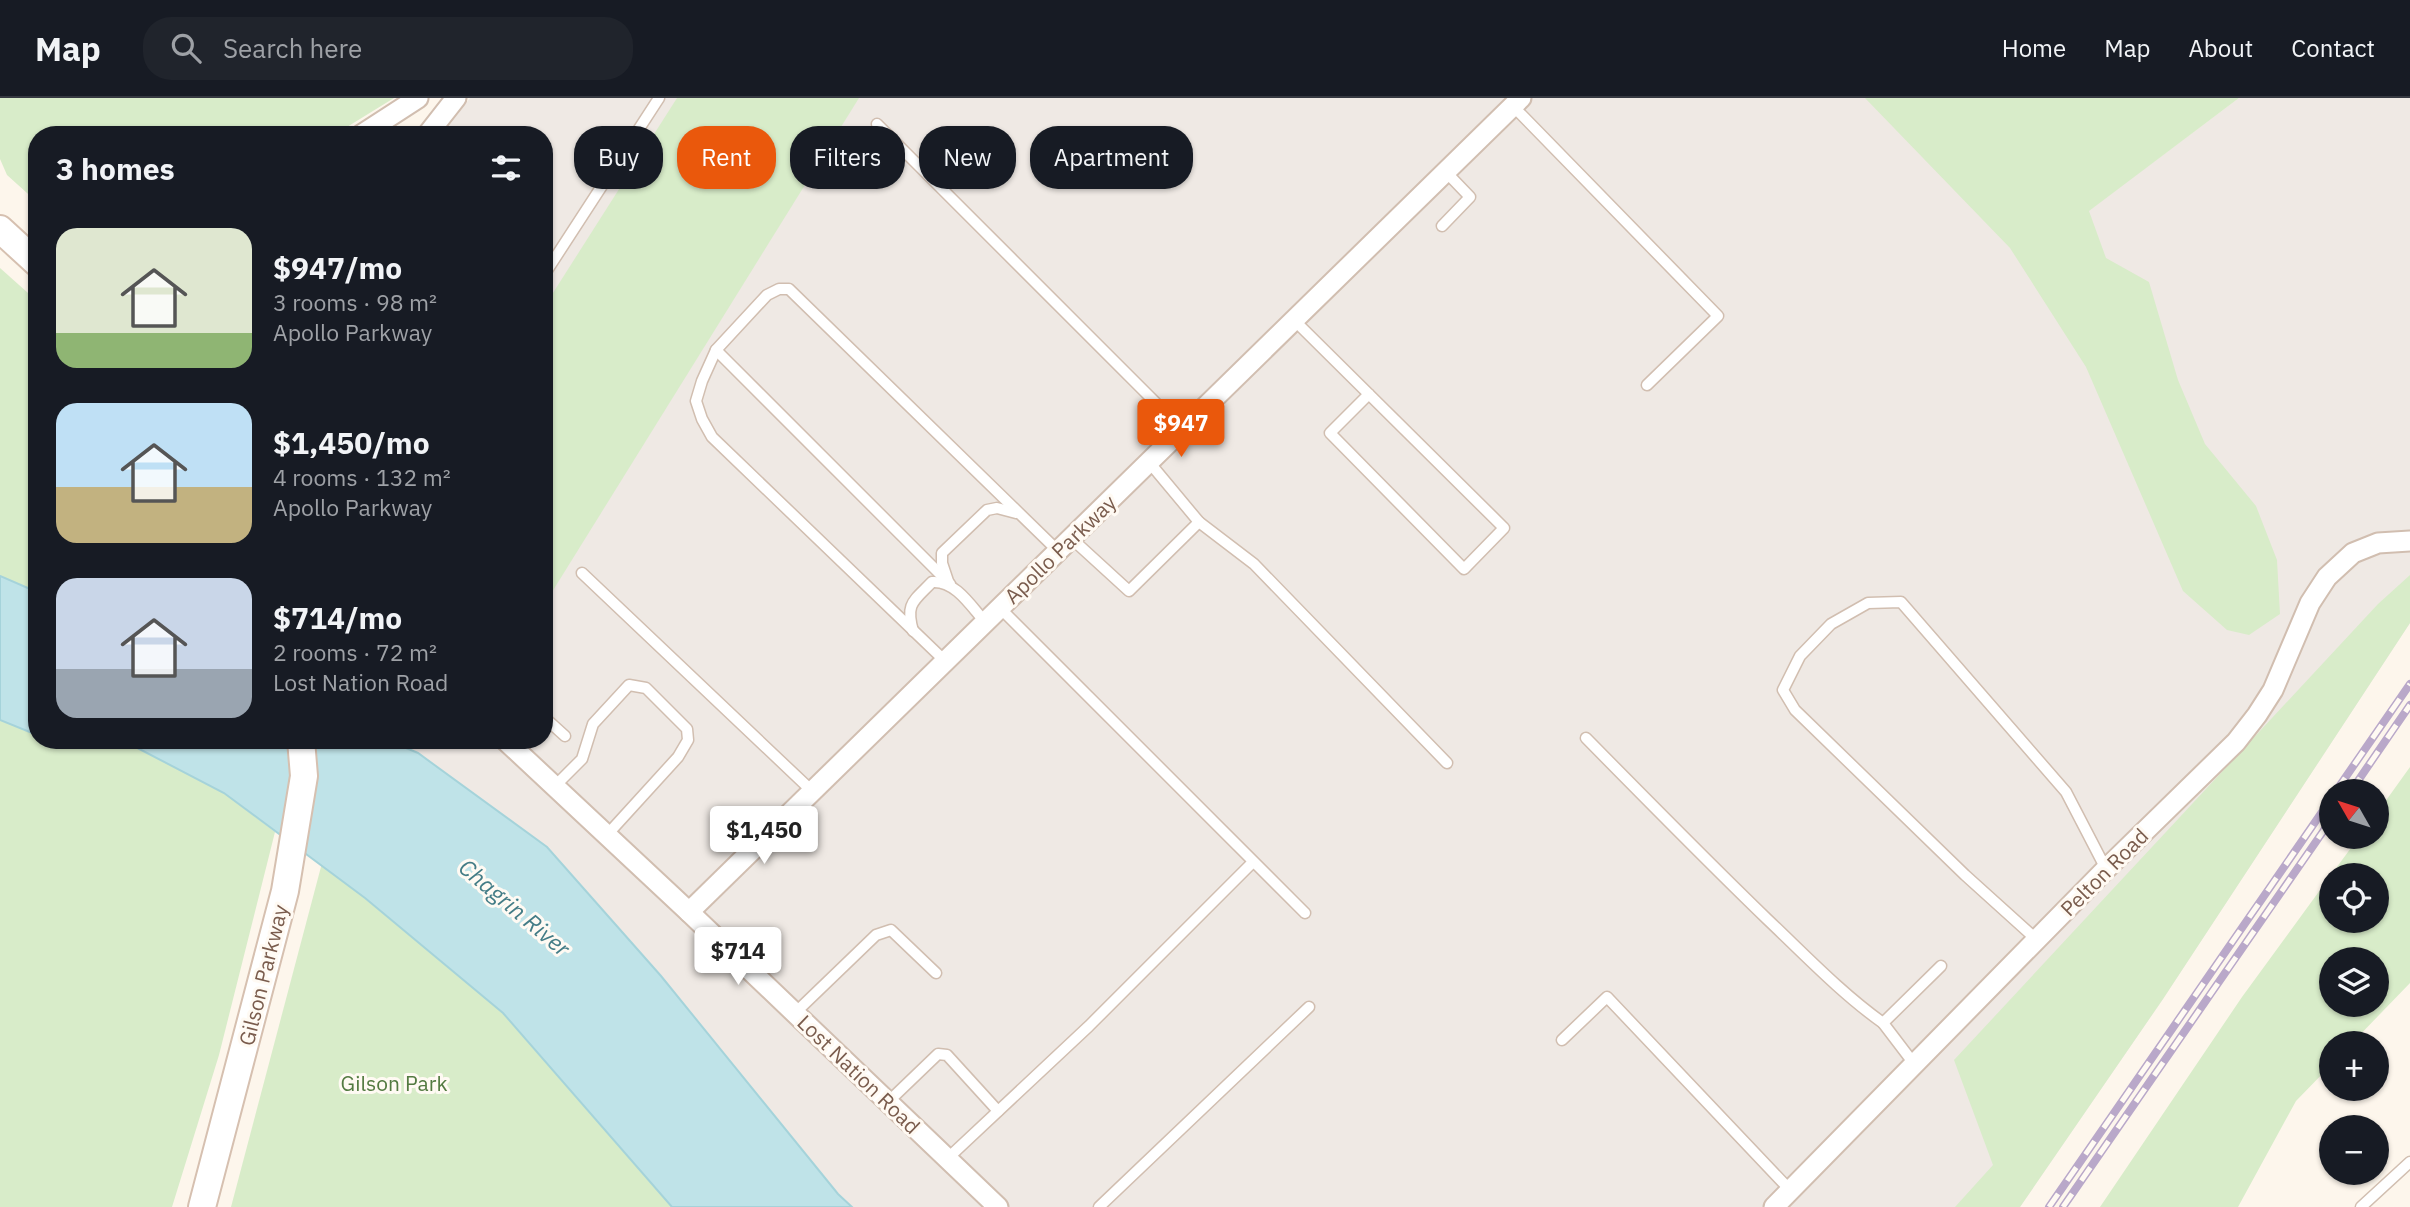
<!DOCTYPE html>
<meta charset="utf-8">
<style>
:root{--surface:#171b24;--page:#20242c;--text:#f1f3f6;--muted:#9ea1a6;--line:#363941;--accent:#ea580c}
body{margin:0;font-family:"IBM Plex Sans",sans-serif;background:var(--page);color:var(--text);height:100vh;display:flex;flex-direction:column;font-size:26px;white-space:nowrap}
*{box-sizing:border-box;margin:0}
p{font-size:23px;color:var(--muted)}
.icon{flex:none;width:38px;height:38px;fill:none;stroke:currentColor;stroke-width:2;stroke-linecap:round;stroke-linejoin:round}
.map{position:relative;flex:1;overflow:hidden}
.details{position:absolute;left:28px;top:28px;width:525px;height:623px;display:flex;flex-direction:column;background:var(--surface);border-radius:28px;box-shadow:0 2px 5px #0004}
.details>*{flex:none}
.banner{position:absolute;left:574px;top:28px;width:665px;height:63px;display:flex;gap:14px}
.needle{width:46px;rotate:309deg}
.buttons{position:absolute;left:2319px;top:681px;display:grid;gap:14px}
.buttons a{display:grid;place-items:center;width:70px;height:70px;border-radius:50%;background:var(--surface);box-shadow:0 2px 5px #0004;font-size:35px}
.price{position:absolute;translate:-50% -60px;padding:0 16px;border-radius:7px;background:#fff;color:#222;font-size:23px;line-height:46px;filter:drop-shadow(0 2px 4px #0008)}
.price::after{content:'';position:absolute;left:50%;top:42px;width:21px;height:16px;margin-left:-10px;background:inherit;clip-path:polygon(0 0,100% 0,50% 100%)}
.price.current{background:var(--accent);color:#fff}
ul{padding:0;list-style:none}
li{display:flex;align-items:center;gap:21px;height:175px;padding:0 28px}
li span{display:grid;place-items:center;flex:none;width:196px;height:140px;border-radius:21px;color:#555}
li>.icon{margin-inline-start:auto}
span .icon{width:84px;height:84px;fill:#fffc;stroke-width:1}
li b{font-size:30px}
h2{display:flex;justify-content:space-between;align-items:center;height:84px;padding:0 28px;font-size:30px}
.chip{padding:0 24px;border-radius:28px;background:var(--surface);box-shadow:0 2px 5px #0004;font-size:24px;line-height:63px}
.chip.current{background:var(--accent);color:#fff}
header{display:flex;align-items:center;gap:42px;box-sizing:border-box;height:98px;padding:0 35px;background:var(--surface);border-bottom:2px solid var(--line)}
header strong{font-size:33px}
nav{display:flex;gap:38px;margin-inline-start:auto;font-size:24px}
.search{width:490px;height:63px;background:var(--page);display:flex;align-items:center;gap:18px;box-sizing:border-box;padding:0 24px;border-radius:28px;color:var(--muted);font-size:26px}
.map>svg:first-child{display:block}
</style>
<header>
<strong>Map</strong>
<div class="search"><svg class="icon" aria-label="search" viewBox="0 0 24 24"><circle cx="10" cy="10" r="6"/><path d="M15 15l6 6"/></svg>Search here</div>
<nav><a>Home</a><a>Map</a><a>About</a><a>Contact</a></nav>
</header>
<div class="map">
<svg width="2410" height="1109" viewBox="0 0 2410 1109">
<rect width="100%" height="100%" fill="#fdf6ec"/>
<!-- industrial -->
<path fill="#efe9e4" d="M470 0H1901L2049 142 2239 0H2410V525L2163 901 2020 1109H852L838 1096 661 878 547 749 418 655 387 642H544V37H442Z"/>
<!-- green -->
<g fill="#d8ecc9" fill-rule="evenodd">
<path d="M0 0H394L334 37H37V104L7 77 0 61Z"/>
<path d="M677 0H859L552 494 544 486V209Z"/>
<path d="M1865 0H2239L2089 113 2106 160 2149 184 2178 282 2205 346 2256 408 2277 462 2280 516 2249 537 2227 532 2183 493 2086 269 2010 150Z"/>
<path d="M0 170 37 203V494L0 478Z"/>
<path d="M2410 477V525L2163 901 2020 1109H1955L1993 1067 1954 962 2378 506Z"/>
<path d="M0 622 37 637V642H123L224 695 275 734 219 957 172 1109H0Z"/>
<path d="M2410 669V885L2352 945H2331V967L2296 1003 2238 1109H2100L2242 899 2331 777V822H2376V777H2331L2359 739 2376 738 2377 715ZM2331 861H2376V906H2331Z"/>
<path d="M322 765 503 915 672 1109H231Z"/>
</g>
<!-- water -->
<g fill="#bfe3e8" stroke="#a5d3da" stroke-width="2">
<path d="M0 478 37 494V637L0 622Z"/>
<path d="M122 642H387L418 655 547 749 661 878 838 1096 852 1109H672L503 915 365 800 224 695Z"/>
</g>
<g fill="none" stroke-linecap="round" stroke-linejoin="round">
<defs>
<g id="lane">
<path d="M1513 8 1718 218 1647 287"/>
<path d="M877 26 1182 331"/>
<path d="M1442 128 1470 99 1446 74"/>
<path d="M544 177 659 0"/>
<path d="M1294 222 1504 430 1464 471 1330 335 1369 296"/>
<path d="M716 252 950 486"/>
<path d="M1199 424 1254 466 1447 665"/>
<path d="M1071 440 1129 493 1199 424 1149 364"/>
<path d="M582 475 812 693"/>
<path d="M948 483 942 465V455L987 412 997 410 1016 415"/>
<path d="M544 498V499"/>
<path d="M1000 510 1305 815"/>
<path d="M913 533C905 505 914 503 932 484 955 482 971 508 985 524"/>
<path d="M945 563 712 339 702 321 696 303 702 283 716 252 767 197 779 191H789L1058 453"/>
<path d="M544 619 565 638"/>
<path d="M1586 640C1646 701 1706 762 1767 821 1805 857 1841 895 1883 925"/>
<path d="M554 689 582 661 593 626 629 587 646 590 687 631 688 642 678 659 606 738"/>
<path d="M2037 842 1965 777 1795 612 1783 592 1800 558 1831 526 1868 505 1901 504 2066 694 2106 771"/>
<path d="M795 915 876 837 891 832 936 875"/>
<path d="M1562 942 1607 899 1790 1092"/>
<path d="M1915 967 1883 925 1941 868"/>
<path d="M888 1004 938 956 947 957 998 1013"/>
<path d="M947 1061 1089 928 1253 764"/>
<path d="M1099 1109 1309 909"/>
<path d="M2361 1109 2410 1064"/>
</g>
<g id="street">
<path d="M361 37 418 0"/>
<path d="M427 37 456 0"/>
<path d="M505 642 689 814 998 1109"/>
<path d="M689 814 1521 0"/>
<path d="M1774 1109 2106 771 2236 644 2257 617 2273 592 2310 505 2327 479 2353 455 2378 445 2410 443"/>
</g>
<g id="secondary">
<path d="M0 131 37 165"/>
<path d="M202 1109 285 793 304 678 301 642"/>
</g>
</defs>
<!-- lane casing -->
<use href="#lane" stroke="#d1beb0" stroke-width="13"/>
<!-- street casing -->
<use href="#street" stroke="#d1beb0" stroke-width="23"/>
<!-- secondary casing -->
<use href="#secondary" stroke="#d6c0b0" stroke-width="30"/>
<!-- lane -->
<use href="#lane" stroke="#fff" stroke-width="10"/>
<!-- street -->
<use href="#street" stroke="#fff" stroke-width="19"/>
<!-- secondary -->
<use href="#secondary" stroke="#fff" stroke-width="26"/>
<defs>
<g id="rail">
<path d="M2336 693 2410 586"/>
<path d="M2351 693 2410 607"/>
<path d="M2049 1109 2331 701"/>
<path d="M2063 1109 2331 722"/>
</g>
</defs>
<!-- rail casing -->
<use href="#rail" stroke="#b9a8c9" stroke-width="8"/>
<!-- rail -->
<use href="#rail" stroke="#fffaf3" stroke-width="5" stroke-dasharray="16" stroke-linecap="butt"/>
</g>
<g text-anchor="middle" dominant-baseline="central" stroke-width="6" stroke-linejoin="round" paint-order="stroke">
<!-- street labels -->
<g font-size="21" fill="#7a5c4d" stroke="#fffaf3">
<text transform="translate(1060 451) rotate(-44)">Apollo Parkway</text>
<text transform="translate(2104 774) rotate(-45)">Pelton Road</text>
<text transform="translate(263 877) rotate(-76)">Gilson Parkway</text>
<text transform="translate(859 976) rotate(44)">Lost Nation Road</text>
</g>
<!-- park labels -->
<g font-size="21" fill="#537a41" stroke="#fffaf3">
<text x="394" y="985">Gilson Park</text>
</g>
<!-- water labels -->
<g font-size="23" font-style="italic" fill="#437c86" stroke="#fffaf3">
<text transform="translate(515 809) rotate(40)">Chagrin River</text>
</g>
</g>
</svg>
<div class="buttons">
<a><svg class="needle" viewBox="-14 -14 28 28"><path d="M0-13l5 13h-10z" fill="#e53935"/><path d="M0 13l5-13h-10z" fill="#9ea1a6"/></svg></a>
<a><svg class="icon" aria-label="locate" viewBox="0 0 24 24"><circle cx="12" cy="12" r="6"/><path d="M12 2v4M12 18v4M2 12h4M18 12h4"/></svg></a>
<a><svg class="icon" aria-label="layers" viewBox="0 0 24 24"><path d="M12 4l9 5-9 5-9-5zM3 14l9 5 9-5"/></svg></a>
<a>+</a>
<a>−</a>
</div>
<b class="price current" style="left:1181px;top:361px">$947</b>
<b class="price" style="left:764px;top:768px">$1,450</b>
<b class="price" style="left:738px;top:889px">$714</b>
<div class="banner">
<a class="chip">Buy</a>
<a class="chip current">Rent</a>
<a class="chip">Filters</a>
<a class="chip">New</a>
<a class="chip">Apartment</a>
</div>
<section class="details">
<h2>3 homes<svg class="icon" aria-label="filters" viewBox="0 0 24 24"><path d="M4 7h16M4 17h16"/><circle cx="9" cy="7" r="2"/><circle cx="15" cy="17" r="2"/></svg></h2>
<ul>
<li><span style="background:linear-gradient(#dfe7d0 75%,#8fb573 0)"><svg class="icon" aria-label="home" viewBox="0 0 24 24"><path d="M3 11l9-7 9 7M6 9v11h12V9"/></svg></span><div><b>$947/mo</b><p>3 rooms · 98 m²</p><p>Apollo Parkway</p></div></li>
<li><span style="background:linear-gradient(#bfe0f5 60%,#c2b280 0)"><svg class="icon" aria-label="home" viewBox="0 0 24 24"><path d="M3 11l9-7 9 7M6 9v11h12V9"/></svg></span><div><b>$1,450/mo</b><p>4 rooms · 132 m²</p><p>Apollo Parkway</p></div></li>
<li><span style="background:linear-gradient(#c9d6e8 65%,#9aa5b1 0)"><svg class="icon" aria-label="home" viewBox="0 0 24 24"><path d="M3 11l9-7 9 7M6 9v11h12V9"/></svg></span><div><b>$714/mo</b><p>2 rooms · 72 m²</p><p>Lost Nation Road</p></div></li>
</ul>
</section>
</div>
